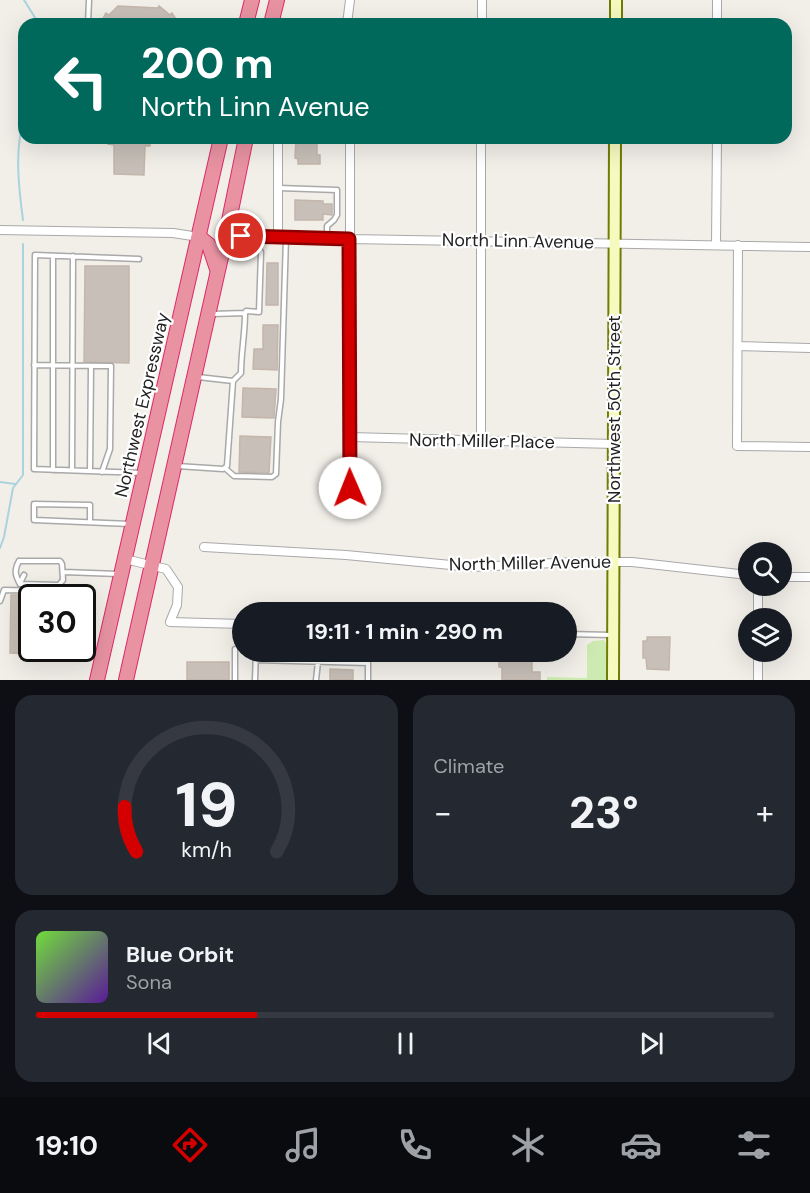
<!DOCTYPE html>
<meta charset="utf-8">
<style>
:root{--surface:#171b24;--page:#242831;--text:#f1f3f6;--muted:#9ea1a6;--line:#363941;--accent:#d40000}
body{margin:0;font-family:"DM Sans",sans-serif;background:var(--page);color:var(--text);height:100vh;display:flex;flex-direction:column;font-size:22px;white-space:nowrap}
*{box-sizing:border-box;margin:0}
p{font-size:20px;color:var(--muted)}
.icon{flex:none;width:33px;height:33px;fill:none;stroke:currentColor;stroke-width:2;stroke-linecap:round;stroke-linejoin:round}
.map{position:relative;height:680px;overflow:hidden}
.sheet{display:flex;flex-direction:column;gap:15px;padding:15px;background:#0d0f14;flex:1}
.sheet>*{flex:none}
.hud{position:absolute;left:18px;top:18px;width:774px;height:126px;border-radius:18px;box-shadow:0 6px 24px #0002;background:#00695c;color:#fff;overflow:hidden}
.controls{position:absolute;left:738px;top:542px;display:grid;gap:12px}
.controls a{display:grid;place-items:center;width:54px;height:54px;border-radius:50%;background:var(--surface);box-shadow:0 6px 24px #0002;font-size:30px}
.speed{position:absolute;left:18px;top:584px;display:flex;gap:12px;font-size:30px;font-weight:700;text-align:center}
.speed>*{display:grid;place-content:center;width:78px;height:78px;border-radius:50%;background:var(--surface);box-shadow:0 6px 24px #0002;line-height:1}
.speed .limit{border:3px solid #111;border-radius:9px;background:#fff;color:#111}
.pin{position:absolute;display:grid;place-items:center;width:51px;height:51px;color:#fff;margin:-26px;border:3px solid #fff;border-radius:50%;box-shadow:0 2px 6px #0007}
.me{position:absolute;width:66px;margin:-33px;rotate:359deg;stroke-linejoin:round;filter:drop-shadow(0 0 4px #0008)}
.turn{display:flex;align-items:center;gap:21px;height:126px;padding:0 24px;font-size:27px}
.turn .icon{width:78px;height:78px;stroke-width:2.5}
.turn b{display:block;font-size:42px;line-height:51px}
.big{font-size:45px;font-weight:700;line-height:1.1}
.sheet .tile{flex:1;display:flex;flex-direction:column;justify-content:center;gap:9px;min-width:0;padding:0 21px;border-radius:18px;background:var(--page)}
.sheet .dial{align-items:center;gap:0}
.dial svg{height:156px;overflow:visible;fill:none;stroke:var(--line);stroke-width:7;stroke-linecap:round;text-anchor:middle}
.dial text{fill:var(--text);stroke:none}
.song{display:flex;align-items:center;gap:18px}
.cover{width:72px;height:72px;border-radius:9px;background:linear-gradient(135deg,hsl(100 70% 55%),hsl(270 70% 35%))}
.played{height:6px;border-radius:3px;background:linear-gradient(90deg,var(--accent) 30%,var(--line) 30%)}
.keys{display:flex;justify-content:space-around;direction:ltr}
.heat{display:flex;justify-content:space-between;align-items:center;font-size:33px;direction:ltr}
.sheet .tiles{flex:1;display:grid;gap:15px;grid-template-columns:1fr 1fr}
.tile:last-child{grid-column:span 2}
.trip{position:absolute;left:232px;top:602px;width:345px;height:60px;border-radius:30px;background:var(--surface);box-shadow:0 6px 24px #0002;font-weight:700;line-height:60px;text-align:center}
.menu{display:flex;height:96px;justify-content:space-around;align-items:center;background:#090b0e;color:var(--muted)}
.menu .icon{width:42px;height:42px}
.menu .active{color:var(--accent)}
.menu b{font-size:27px;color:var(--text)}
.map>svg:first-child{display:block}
.grass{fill:#cdebb0}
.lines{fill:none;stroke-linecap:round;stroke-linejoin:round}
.stream{stroke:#aad3df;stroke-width:2}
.building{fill:#c7bfb8;stroke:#c4b6ab;stroke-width:1.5}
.lane-casing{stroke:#a9a9a9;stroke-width:7}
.street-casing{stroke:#a9a9a9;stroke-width:10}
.secondary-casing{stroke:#707d05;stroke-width:14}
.highway-casing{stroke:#dc2a67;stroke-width:16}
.lane{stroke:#fff;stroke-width:4}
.street{stroke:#fff;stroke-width:8}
.secondary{stroke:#f7fabf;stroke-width:10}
.highway{stroke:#e892a2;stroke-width:14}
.route-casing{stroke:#8a0000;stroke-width:15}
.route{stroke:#d40000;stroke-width:10}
.labels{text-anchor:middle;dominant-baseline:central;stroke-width:4.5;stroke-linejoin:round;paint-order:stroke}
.street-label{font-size:18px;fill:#222;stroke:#fff}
</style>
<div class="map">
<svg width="810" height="680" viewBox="0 0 810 680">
<rect width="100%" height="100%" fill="#f2efe9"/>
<!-- grass -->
<path class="grass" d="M604,640L607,645V680H547V677L587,678V645L593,641Z"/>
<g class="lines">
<!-- stream -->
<path class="stream" d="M24,0L39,24
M23,220C19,190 14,149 24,120
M0,482L15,484
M0,548L4,537L13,488L23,475V244"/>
</g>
<!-- building -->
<path class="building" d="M118,6L158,8L159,6L170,15L172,13L179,24H100L106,13L109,15Z
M108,138L150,139V146H145L144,175L114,174V145L108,144Z
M296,138H317V155H320V164H298V159L295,158Z
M295,200L323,201V204H332V215L323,214V220H295Z
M267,263H278V305H266Z
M85,266H129V363L84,362Z
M263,325H278L277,370L253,369L254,349H263Z
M243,388L276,389L274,418L242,417Z
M240,436L271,437L269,473L239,472Z
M11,595H32V654L10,653Z
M647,637H670L669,670L647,669L646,658H643V641H647Z
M499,651H532V672H540V680H502V667H499Z
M187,662H229V680H187Z
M330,669L353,670V680H330Z"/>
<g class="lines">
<defs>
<path id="lane" d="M88,24L89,0
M279,188L337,190V215L334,220L327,226V238
M139,259L35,255L34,469L142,473
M212,314L245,313
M34,365L111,366L110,449L102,472
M198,377L233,381
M177,466L223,469L227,466L233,381L241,373C241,353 245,334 245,313L246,311L259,312L261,252L256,246L255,237
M225,468L234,476L272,477L276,474L278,422L281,399L286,238
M53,470V256
M72,470L73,256
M90,471L91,366
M90,521V505L34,504V520L130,524
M19,561H60L62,564L63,580L59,585L20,584
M19,561C14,570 15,575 20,584
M64,572L118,574
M20,583L24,575
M0,601L4,590L51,591L62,596
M567,634L611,635
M256,660L368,663V680
M235,680V649
M255,680L256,651
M316,680L318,662"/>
<path id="street" d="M347,24L350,0
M482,24V0
M717,24V0
M278,138V237
M350,138V488
M0,230L173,233L199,237
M226,235L349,239L810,247
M716,244L717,138
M738,245L737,446L810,447
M738,346L810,348
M350,437L614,444
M481,441V138
M204,547L346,555L472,567L575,562H632L748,575
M125,559L166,569L178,587L177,605L170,622L243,624
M782,577H810
M758,618V585
M758,680V651"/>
<path id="secondary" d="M616,24V0
M613,680L615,138"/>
<path id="highway" d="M246,24L252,0
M271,24L277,0
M199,237L209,245L217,269
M97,680L221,138
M126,680L226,235L246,138"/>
</defs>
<!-- lane casing -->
<use href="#lane" class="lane-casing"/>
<!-- street casing -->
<use href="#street" class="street-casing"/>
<!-- secondary casing -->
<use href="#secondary" class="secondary-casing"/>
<!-- highway casing -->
<use href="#highway" class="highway-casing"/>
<!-- lane -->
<use href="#lane" class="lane"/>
<!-- street -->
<use href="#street" class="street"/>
<!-- secondary -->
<use href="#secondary" class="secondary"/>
<!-- highway -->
<use href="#highway" class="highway"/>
</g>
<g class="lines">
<defs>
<path id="route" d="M241,236L349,239L350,488"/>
</defs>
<!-- route casing -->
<use href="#route" class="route-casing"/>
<!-- route -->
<use href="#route" class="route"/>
</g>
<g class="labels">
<!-- street labels -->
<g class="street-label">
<text transform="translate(518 241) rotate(1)">North Linn Avenue</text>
<text transform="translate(142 405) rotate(-77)">Northwest Expressway</text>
<text transform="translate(614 409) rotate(-90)">Northwest 50th Street</text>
<text transform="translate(482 441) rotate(1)">North Miller Place</text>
<text transform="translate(530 563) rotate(-1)">North Miller Avenue</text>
</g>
</g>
</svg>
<div class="controls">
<a><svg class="icon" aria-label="search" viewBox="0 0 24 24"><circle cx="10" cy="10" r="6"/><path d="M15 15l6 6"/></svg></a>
<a><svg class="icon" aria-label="layers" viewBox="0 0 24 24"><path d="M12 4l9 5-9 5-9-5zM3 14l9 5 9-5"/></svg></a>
</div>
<div class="speed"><div class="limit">30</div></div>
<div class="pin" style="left:241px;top:236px;background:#d93025"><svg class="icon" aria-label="arrive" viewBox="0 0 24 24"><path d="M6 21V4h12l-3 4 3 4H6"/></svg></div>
<svg class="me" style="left:350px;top:488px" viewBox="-20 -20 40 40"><circle r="19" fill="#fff"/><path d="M0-13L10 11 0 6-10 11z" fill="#d40000"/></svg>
<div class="trip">19:11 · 1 min · 290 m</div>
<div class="hud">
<div class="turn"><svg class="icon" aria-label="left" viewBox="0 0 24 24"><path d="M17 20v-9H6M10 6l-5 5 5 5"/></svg><div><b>200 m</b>North Linn Avenue</div></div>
</div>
</div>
<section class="sheet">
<div class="tiles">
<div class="tile dial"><svg viewBox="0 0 100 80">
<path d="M14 69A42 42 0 1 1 86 69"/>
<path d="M14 69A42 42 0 0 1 8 46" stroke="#d40000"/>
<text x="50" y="56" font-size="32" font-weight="700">19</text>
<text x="50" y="72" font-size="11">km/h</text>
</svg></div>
<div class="tile"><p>Climate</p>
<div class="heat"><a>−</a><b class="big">23°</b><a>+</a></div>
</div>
<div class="tile">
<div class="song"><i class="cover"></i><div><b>Blue Orbit</b><p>Sona</p></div></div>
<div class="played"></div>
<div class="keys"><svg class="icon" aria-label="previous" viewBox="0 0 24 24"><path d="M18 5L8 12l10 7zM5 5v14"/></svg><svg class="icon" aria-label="pause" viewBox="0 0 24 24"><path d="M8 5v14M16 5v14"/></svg><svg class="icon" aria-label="next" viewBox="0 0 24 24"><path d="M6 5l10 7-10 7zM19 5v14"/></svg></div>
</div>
</div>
</section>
<nav class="menu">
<b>19:10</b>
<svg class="icon active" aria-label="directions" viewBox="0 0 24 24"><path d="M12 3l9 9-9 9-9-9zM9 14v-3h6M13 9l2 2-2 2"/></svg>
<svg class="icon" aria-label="music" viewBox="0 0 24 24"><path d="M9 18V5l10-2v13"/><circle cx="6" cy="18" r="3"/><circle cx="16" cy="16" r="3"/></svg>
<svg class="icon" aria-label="phone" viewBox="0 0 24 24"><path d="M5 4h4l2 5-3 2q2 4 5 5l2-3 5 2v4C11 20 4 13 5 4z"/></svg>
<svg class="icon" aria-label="climate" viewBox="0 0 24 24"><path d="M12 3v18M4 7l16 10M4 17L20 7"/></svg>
<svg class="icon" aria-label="car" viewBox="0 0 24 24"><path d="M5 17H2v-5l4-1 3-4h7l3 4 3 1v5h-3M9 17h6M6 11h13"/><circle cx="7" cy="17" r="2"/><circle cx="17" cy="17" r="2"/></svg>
<svg class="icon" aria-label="filters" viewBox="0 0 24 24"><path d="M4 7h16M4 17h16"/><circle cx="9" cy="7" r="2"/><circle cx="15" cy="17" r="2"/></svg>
</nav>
